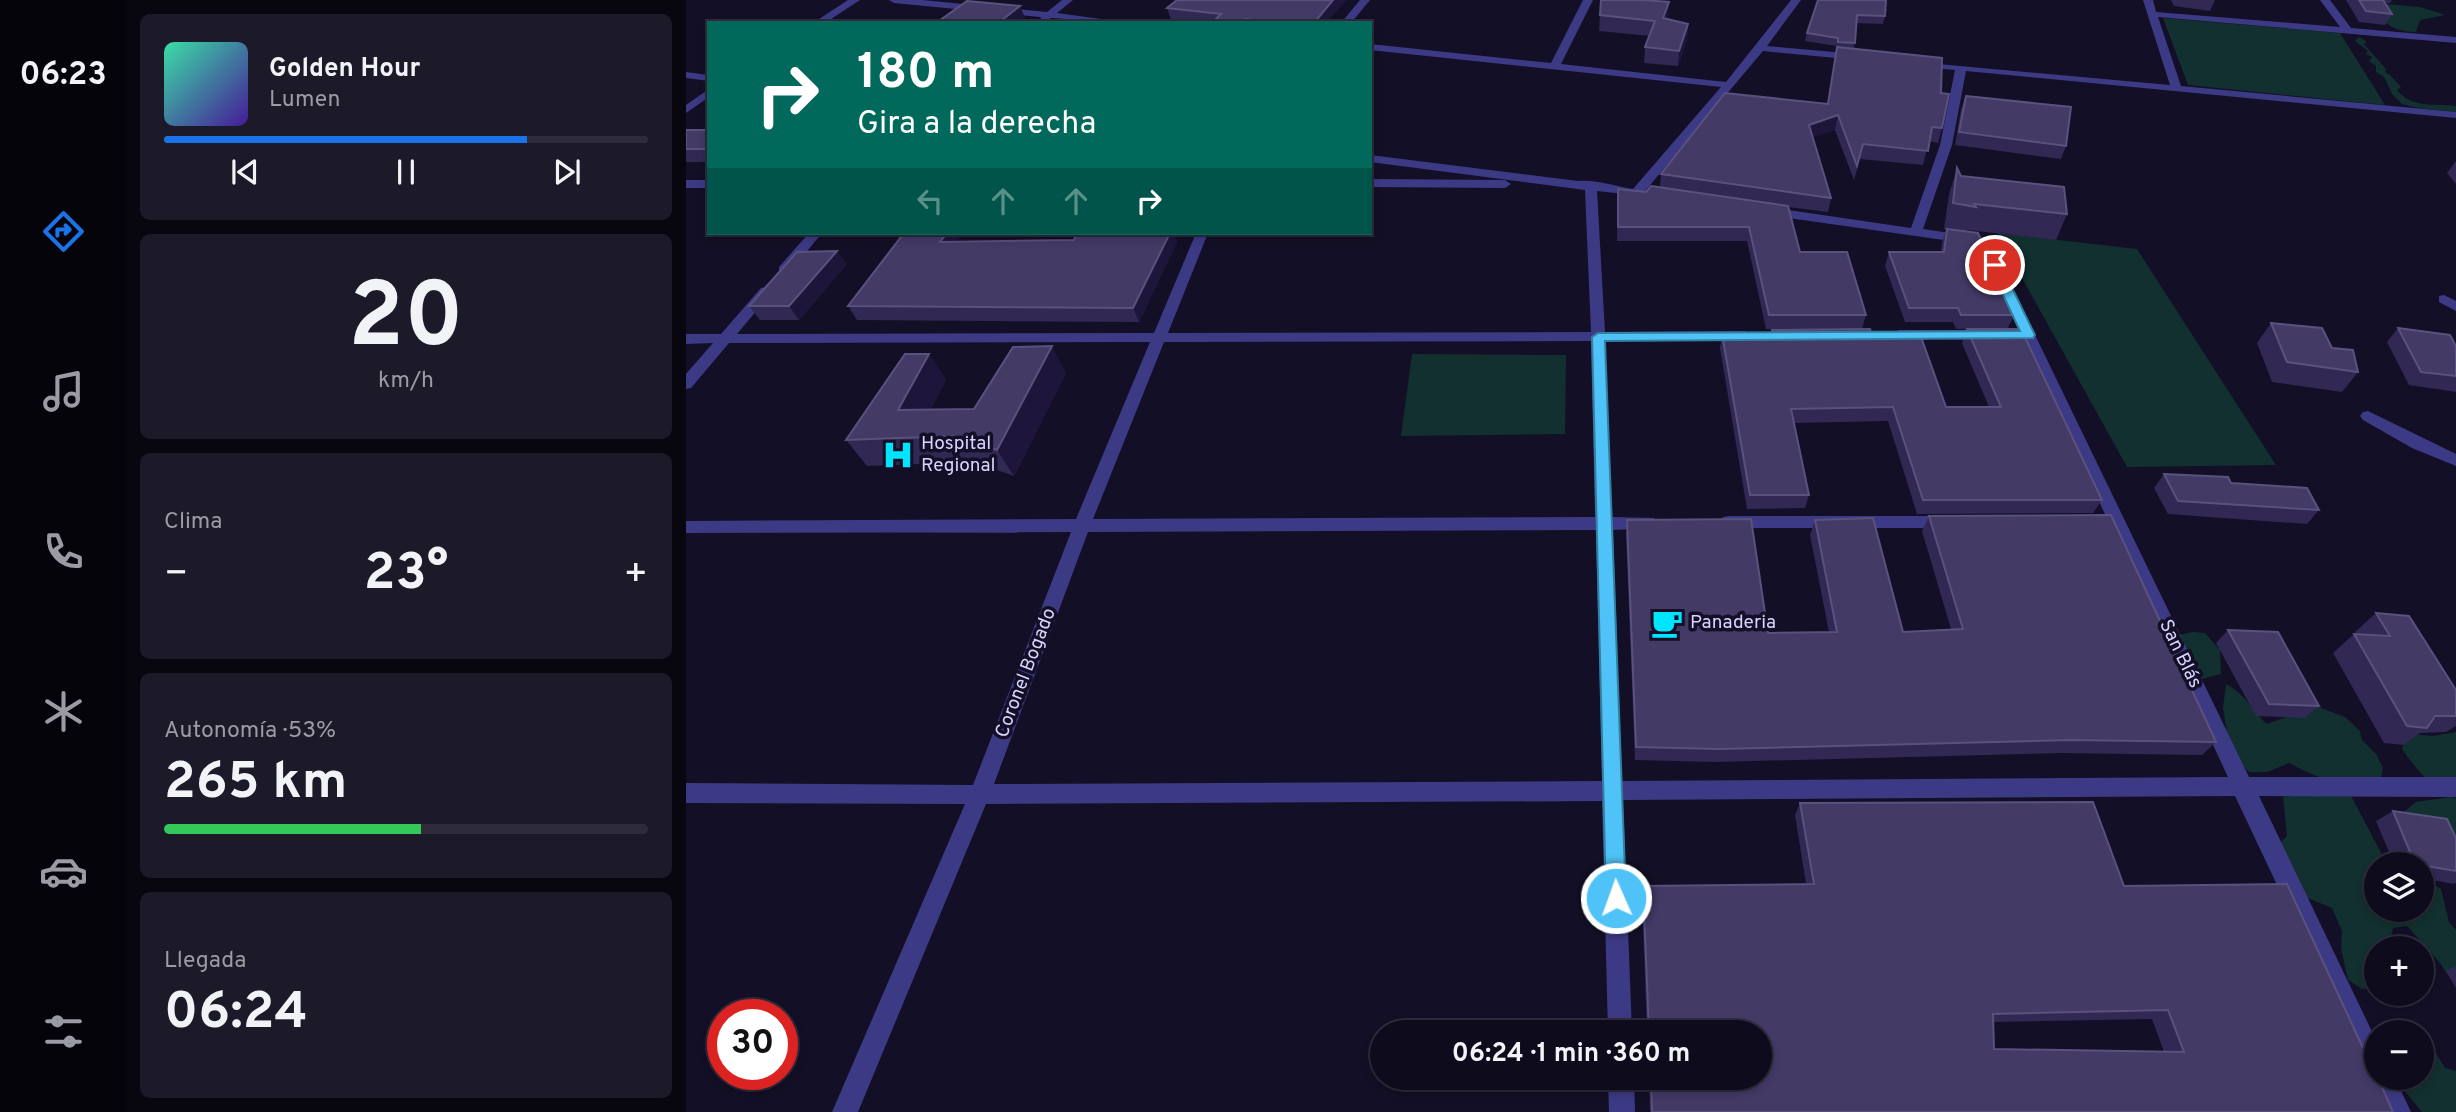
<!DOCTYPE html>
<html lang="es">
<meta charset="utf-8">
<style>
:root{--surface:#0e0b1c;--page:#1c1929;--text:#f1f3f6;--muted:#9b9ba3;--line:#2e2b3b;--accent:#1a73e8}
body{margin:0;font-family:Overpass,sans-serif;background:var(--page);color:var(--text);height:100vh;display:flex;flex-direction:column;font-size:26px;white-space:nowrap}
*{box-sizing:border-box;margin:0}
p{font-size:23px;color:var(--muted)}
.icon{flex:none;width:38px;height:38px;fill:none;stroke:currentColor;stroke-width:2;stroke-linecap:round;stroke-linejoin:round}
.map{position:relative;flex:1;overflow:hidden}
.panel{display:flex;flex-direction:column;gap:14px;padding:14px;background:#08060f;width:560px}
.panel>*{flex:none}
.guide{position:absolute;left:21px;top:21px;width:665px;height:214px;border-radius:0px;box-shadow:0 4px 10px #0003,0 0 0 2px var(--line);background:#00695c;color:#fff;overflow:hidden}
.tools{position:absolute;left:1678px;top:852px;display:grid;gap:14px}
.tools a{display:grid;place-items:center;width:70px;height:70px;border-radius:50%;background:var(--surface);box-shadow:0 4px 10px #0003,0 0 0 2px var(--line);font-size:35px}
.speed{position:absolute;left:21px;top:999px;display:flex;gap:14px;font-size:35px;font-weight:700;text-align:center}
.speed>*{display:grid;place-content:center;width:91px;height:91px;border-radius:50%;background:var(--surface);box-shadow:0 4px 10px #0003,0 0 0 2px var(--line);line-height:1}
.speed .limit{border:10px solid #d22;background:#fff;color:#111}
.pin{position:absolute;display:grid;place-items:center;width:60px;height:60px;color:#fff;margin:-30px;border:4px solid #fff;border-radius:50%;box-shadow:0 2px 7px #0007}
.me{position:absolute;width:77px;margin:-38px;rotate:358deg;stroke-linejoin:round;filter:drop-shadow(0 0 5px #0008)}
.turn{display:flex;align-items:center;gap:24px;height:147px;padding:0 35px;font-size:32px}
.turn .icon{width:91px;height:91px;stroke-width:2.5}
.turn b{display:block;font-size:49px;line-height:60px}
.lanes{display:flex;align-items:center;height:66px;padding:0 35px;background:#0003;justify-content:center;gap:35px;direction:ltr}
.lanes .off{opacity:.35}
.big{font-size:52px;font-weight:700;line-height:1.1}
.panel .card{flex:1;display:flex;flex-direction:column;justify-content:center;gap:10px;min-width:0;padding:0 24px;border-radius:10px;background:var(--page)}
.panel .dial{align-items:center;gap:0}
.dial b{font-size:91px;line-height:1}
.song{display:flex;align-items:center;gap:21px}
.cover{width:84px;height:84px;border-radius:10px;background:linear-gradient(135deg,hsl(160 70% 55%),hsl(260 70% 35%))}
.played{height:7px;border-radius:4px;background:linear-gradient(90deg,var(--accent) 75%,var(--line) 75%)}
.keys{display:flex;justify-content:space-around;direction:ltr}
.heat{display:flex;justify-content:space-between;align-items:center;font-size:38px;direction:ltr}
.charge{height:10px;border-radius:5px;background:linear-gradient(90deg,#34c759 53%,var(--line) 0)}
.trip{position:absolute;left:684px;top:1020px;width:402px;height:70px;border-radius:35px;background:var(--surface);box-shadow:0 4px 10px #0003,0 0 0 2px var(--line);font-weight:700;line-height:70px;text-align:center}
main{display:flex;flex:1;min-height:0}
.menu{display:flex;flex-direction:column;width:126px;justify-content:space-around;align-items:center;background:#06040b;color:var(--muted)}
.menu .icon{width:49px;height:49px}
.menu .selected{color:var(--accent)}
.menu b{font-size:32px;color:var(--text)}
.map>svg:first-child{display:block}
.green{fill:#12302f}
.lines{fill:none;stroke-linecap:round;stroke-linejoin:round}
.street{fill:#3d3a85;fill-rule:evenodd}
.wall{fill:#312854;fill-rule:evenodd}
.shaded-wall{fill:#1d163a}
.building{fill:#433a66;stroke:#5a527e;stroke-width:2;fill-rule:evenodd}
.route{fill:#4fc3f7;stroke:#337fa1;stroke-width:2}
.labels{text-anchor:middle;dominant-baseline:central;stroke-width:7;stroke-linejoin:round;paint-order:stroke}
.poi-label{font-size:19px;fill:#d9d4ff;stroke:#130f26;text-anchor:start}
.street-label{font-size:19px;fill:#d9d4ff;stroke:#130f26}
</style>
<main>
<nav class="menu">
<b>06:23</b>
<svg class="icon selected" aria-label="directions" viewBox="0 0 24 24"><path d="M12 3l9 9-9 9-9-9zM9 14v-3h6M13 9l2 2-2 2"/></svg>
<svg class="icon" aria-label="music" viewBox="0 0 24 24"><path d="M9 18V5l10-2v13"/><circle cx="6" cy="18" r="3"/><circle cx="16" cy="16" r="3"/></svg>
<svg class="icon" aria-label="phone" viewBox="0 0 24 24"><path d="M5 4h4l2 5-3 2q2 4 5 5l2-3 5 2v4C11 20 4 13 5 4z"/></svg>
<svg class="icon" aria-label="climate" viewBox="0 0 24 24"><path d="M12 3v18M4 7l16 10M4 17L20 7"/></svg>
<svg class="icon" aria-label="car" viewBox="0 0 24 24"><path d="M5 17H2v-5l4-1 3-4h7l3 4 3 1v5h-3M9 17h6M6 11h13"/><circle cx="7" cy="17" r="2"/><circle cx="17" cy="17" r="2"/></svg>
<svg class="icon" aria-label="filters" viewBox="0 0 24 24"><path d="M4 7h16M4 17h16"/><circle cx="9" cy="7" r="2"/><circle cx="15" cy="17" r="2"/></svg>
</nav>
<section class="panel">
<div class="card">
<div class="song"><i class="cover"></i><div><b>Golden Hour</b><p>Lumen</p></div></div>
<div class="played"></div>
<div class="keys"><svg class="icon" aria-label="previous" viewBox="0 0 24 24"><path d="M18 5L8 12l10 7zM5 5v14"/></svg><svg class="icon" aria-label="pause" viewBox="0 0 24 24"><path d="M8 5v14M16 5v14"/></svg><svg class="icon" aria-label="next" viewBox="0 0 24 24"><path d="M6 5l10 7-10 7zM19 5v14"/></svg></div>
</div>
<div class="card dial"><b>20</b><p>km/h</p></div>
<div class="card"><p>Clima</p>
<div class="heat"><a>−</a><b class="big">23°</b><a>+</a></div>
</div>
<div class="card"><p>Autonomía · 53%</p><b class="big">265 km</b><div class="charge"></div></div>
<div class="card"><p>Llegada</p><b class="big">06:24</b></div>
</section>
<div class="map">
<svg width="1770" height="1112" viewBox="0 0 1770 1112">
<rect width="100%" height="100%" fill="#130f26"/>
<!-- green -->
<path class="green" d="M1679,2L1734,7L1759,15L1734,20L1730,32C1705,32 1694,20 1679,2Z
M1477,18L1654,33L1699,105L1502,85Z
M1673,37L1681,42L1678,44L1700,69L1699,72L1704,75L1715,87L1711,90C1726,109 1748,103 1770,106V112L1732,108L1716,104L1706,94L1698,77L1690,72V66L1683,61L1686,57L1680,54L1682,51L1669,41Z
M1311,233L1451,249L1590,465L1441,467Z
M726,354L880,355L879,434L715,436Z
M1506,632L1519,633L1534,650L1535,674L1516,679L1493,660L1492,635Z
M1540,684C1559,693 1566,711 1581,724L1630,706L1659,717L1674,731L1676,740L1690,754L1697,768L1694,782C1665,792 1629,777 1603,763L1581,772H1563L1544,752L1537,708Z
M1770,732V796C1746,789 1730,769 1716,749L1719,739L1725,734L1747,736Z
M1642,792H1663L1701,864H1690V910H1736V877L1755,889L1763,922L1770,930V979L1766,981L1754,963L1721,926L1707,928L1702,948H1690V989H1676L1662,980L1655,948L1656,931L1646,908L1607,892L1593,844L1601,836L1597,797Z
M1765,797L1770,798V879L1716,813L1730,802Z
M1724,1021L1739,1035L1759,1068L1770,1071V1112H1736L1708,1078H1736V1032H1694L1700,1026Z"/>
<g class="lines">
<!-- street -->
<path class="street" d="M162,0H174L139,23H127Z
M203,0H236L361,12L376,0H387L371,13L445,23L365,18L358,22L354,17L208,3Z
M674,0H684L665,23H655Z
M897,0H907L875,64L1040,82L1105,0H1115L1081,46L1171,54L1176,57L1171,60L1077,51L959,191L958,196L911,191L919,332L1059,331L1066,336L1059,341H919L926,517L968,518L971,523L968,528L927,530L936,781L1542,777L1293,245L1082,215L1076,211L1082,207L1225,228L1254,145L1269,70L1234,67L1229,64L1230,62L1484,85L1457,0H1467L1470,12L1654,27L1634,0H1644L1665,28L1770,37V43L1472,17L1495,86L1770,112V118L1280,71L1266,145L1237,229L1298,238L1304,242L1563,777H1770V797L1573,796L1690,1040V1078H1709L1725,1112H1699L1684,1076L1681,1075L1549,796L937,800L946,1032H922L916,801L300,804L172,1112H146L279,804L0,803V783L287,785L385,532L0,533V521L390,519L464,342L43,343L5,388L0,389V374L27,343L0,344V334H35L75,288L80,287L87,291L51,334L468,333L510,233H522L482,333L905,332L899,190L684,162V155L892,181C909,179 929,186 947,189L1035,87L684,50V44L865,63ZM905,341L909,517L407,519L478,342ZM910,530L916,781L308,784L402,532Z
M0,72L23,75V81L0,78Z
M23,89V97L0,113V105Z
M684,179L819,180L825,184L819,188L684,187Z
M0,180H23V188H0Z
M123,233H136L103,273H93V267Z
M1758,295L1770,301V311L1753,302V296Z
M1213,330H1300L1307,335L1300,340L1208,338L1206,335Z
M1682,411L1770,454V466L1726,448L1677,420L1674,416L1677,412Z
M1043,516H1263L1269,517L1272,522L1269,527L1263,528H1043L1037,527L1034,522L1037,517Z
M922,1078H948L949,1112H923Z"/>
</g>
<!-- wall -->
<path class="wall" d="M491,0H660L640,23H508L485,20L481,8Z
M1132,0L1199,16L1197,24L1170,23L1168,49L1255,93L1256,128L1252,143L1243,141L1237,165L1174,159L1168,180L1149,130L1126,137L1145,198L1142,212L1102,207L1114,252L1180,315L1176,329H1080L1061,241H931L932,189L960,192L974,187L975,174L1141,104L1151,46L1119,41L1121,33Z
M1485,0H1529L1524,11L1488,6Z
M1660,0H1706L1704,3H1699L1706,14L1699,25L1673,22Z
M914,15L982,18L981,19L1002,24L1001,39L992,66L958,63L959,47L964,36L913,31Z
M1280,96L1380,146L1375,159L1269,145L1275,109Z
M0,130H23V162H0Z
M1770,161V184L1761,173Z
M1271,168L1275,176L1381,214L1370,240L1281,230V232L1327,308L1326,311L1328,315L1322,328L1270,329L1267,322H1219L1199,266L1203,252H1255L1256,242L1260,230L1258,229L1263,194Z
M391,233H487L491,242L453,322L171,320L162,306L271,242L388,240Z
M161,264L113,320H74L63,306Z
M1585,323L1646,348L1672,372L1656,392L1586,382L1571,343Z
M1712,328L1770,376V392L1723,385L1701,342Z
M1281,329L1416,500L1407,513L1231,514L1202,421L1108,423L1123,495L1119,508L1061,509L1034,348L1036,334H1085L1086,330L1186,334L1260,407H1303L1276,343Z
M243,354L260,380L245,409H288L380,373L328,476L288,462L181,466L160,440Z
M1478,474L1545,483L1633,510L1621,524L1482,514L1468,488Z
M1243,516L1530,742L1516,755L1374,753L1030,762L949,760L940,535L941,520L1082,633L1143,632L1124,535L1129,520L1217,632L1265,629L1236,531Z
M1690,613L1770,690V726L1760,732L1734,733L1717,745L1698,743L1647,653L1668,634H1671L1669,632Z
M1542,630L1633,706L1619,718L1570,716L1530,643Z
M1114,803L1438,886L1707,1112H964L963,1078H1074V1032H961L956,897L957,886L1120,884L1109,815ZM1466,1019L1478,1052L1308,1049L1307,1022Z
M1707,811L1770,838V883L1768,884L1736,878V864H1708L1690,821Z
M1770,966V988L1760,971Z"/>
<!-- shaded-wall -->
<path class="shaded-wall" d="M647,0H660L640,23H628Z
M983,2L982,18L976,34L977,18Z
M334,6L339,18L333,23L316,20Z
M1002,24L1001,39L992,66L993,51Z
M1152,115L1149,130L1120,139L1123,125Z
M261,233H277L262,255L254,242Z
M484,233H487L491,242L453,322L447,308Z
M151,251L161,264L113,320L103,306Z
M366,346L380,373L328,476L311,450Z
M243,354L260,380L231,436L212,410Z"/>
<!-- building -->
<path class="building" d="M491,0H647L628,23H596L559,19L555,23H526L535,14L481,8Z
M915,0H957L983,2L977,18L1002,24L993,51L959,47L969,21L914,15Z
M1132,0H1200L1199,16L1171,15L1169,43L1152,42V38L1121,33Z
M1673,0H1697L1706,14L1680,11Z
M281,1L334,6L316,20L346,23H250Z
M1151,47L1256,58L1255,93L1263,94L1256,128L1246,127L1242,151L1177,144L1171,166L1152,115L1123,125L1145,198L975,174L1039,93L1142,104Z
M1280,96L1385,107L1380,146L1273,132Z
M0,130H23V149H0Z
M1271,168L1275,176L1378,187L1381,214L1288,204L1290,207L1267,203Z
M965,186L1102,206L1114,252H1161L1180,315H1083L1063,227H932V189L960,192Z
M1261,229L1292,233L1327,308H1325L1328,315H1275L1272,308H1223L1203,252H1258Z
M218,233H261L254,242L388,240L391,233H484L447,308L162,306Z
M151,251L103,306H63L111,252Z
M1585,323L1636,328L1646,348L1667,350L1672,372L1601,362Z
M1712,328L1764,335L1770,346V376L1735,372Z
M1184,329L1186,334H1234L1260,407H1315L1281,329H1335L1416,500H1237L1207,407L1105,409L1123,495H1064L1036,334H1087L1086,330Z
M366,346L311,450L270,436L160,440L219,354H243L212,410L288,409L327,347Z
M1478,474L1542,477L1545,483L1621,488L1633,510L1492,501Z
M1425,515L1530,742L1385,740L1033,749L950,747L941,520L1065,519L1082,633L1151,632L1129,520L1187,518L1217,632L1277,629L1243,516Z
M1690,613L1723,616L1770,690V716H1749L1741,728L1721,726L1668,634L1704,636Z
M1542,630L1592,632L1633,706L1583,704Z
M1407,802L1438,886L1601,884L1690,1076V1078H1692L1707,1112H966L965,1078H1074V1032H963L957,886L1128,884L1114,803ZM1482,1010L1498,1052L1308,1049L1307,1014Z
M1707,811L1761,819L1770,838V871L1729,864Z"/>
<!-- route -->
<path class="route" d="M1309,262L1315,265L1349,335L1347,338L919,341L940,898L937,905L930,908L923,905L920,898L906,337L912,333L1334,331L1303,265Z"/>
<!-- icons -->
<defs>
<symbol id="hospital-bare" viewBox="-9 -9 18 18"><path d="M-5-5h3v3.5h4V-5h3V5h-3V1.5h-4V5h-3Z" fill="#00e5ff" stroke="#130f26" stroke-width="2.5" paint-order="stroke"/></symbol>
<symbol id="cafe-bare" viewBox="-9 -9 18 18"><path d="M-5.5-4.5H6V0H3Q3 3.5 0 3.5H-2.5Q-5.5 3.5-5.5 0ZM3-3.2v2h1.7v-2ZM-6 4.5H4V6H-6Z" fill="#00e5ff" stroke="#130f26" stroke-width="2.5" paint-order="stroke"/></symbol>
</defs>
<g fill-rule="evenodd">
<use href="#hospital-bare" x="190" y="433" width="44" height="44"/>
<use href="#cafe-bare" x="959" y="601" width="44" height="44"/>
</g>
<g class="labels">
<!-- poi labels -->
<g class="poi-label">
<text x="235" y="444">Hospital<tspan x="235" dy="22">Regional</tspan></text>
<text x="1004" y="623">Panaderia</text>
</g>
<!-- street labels -->
<g class="street-label">
<text transform="translate(1494 654) rotate(64)">San Blás</text>
<text transform="translate(340 673) rotate(-69)">Coronel Bogado</text>
</g>
</g>
</svg>
<div class="tools">
<a><svg class="icon" aria-label="layers" viewBox="0 0 24 24"><path d="M12 4l9 5-9 5-9-5zM3 14l9 5 9-5"/></svg></a>
<a>+</a>
<a>−</a>
</div>
<div class="speed"><div class="limit">30</div></div>
<div class="pin" style="left:1309px;top:265px;background:#d93025"><svg class="icon" aria-label="arrive" viewBox="0 0 24 24"><path d="M6 21V4h12l-3 4 3 4H6"/></svg></div>
<svg class="me" style="left:930px;top:898px" viewBox="-20 -20 40 40"><circle r="17" fill="#4fc3f7" stroke="#fff" stroke-width="3"/><path d="M0-11L8 9 0 5-8 9z" fill="#fff"/></svg>
<div class="trip">06:24 · 1 min · 360 m</div>
<div class="guide">
<div class="turn"><svg class="icon" aria-label="right" viewBox="0 0 24 24"><path d="M7 20v-9h11M14 6l5 5-5 5"/></svg><div><b>180 m</b>Gira a la derecha</div></div>
<div class="lanes"><svg class="icon off" aria-label="left" viewBox="0 0 24 24"><path d="M17 20v-9H6M10 6l-5 5 5 5"/></svg><svg class="icon off" aria-label="ahead" viewBox="0 0 24 24"><path d="M12 20V5M6 11l6-6 6 6"/></svg><svg class="icon off" aria-label="ahead" viewBox="0 0 24 24"><path d="M12 20V5M6 11l6-6 6 6"/></svg><svg class="icon" aria-label="right" viewBox="0 0 24 24"><path d="M7 20v-9h11M14 6l5 5-5 5"/></svg></div>
</div>
</div>
</main>
